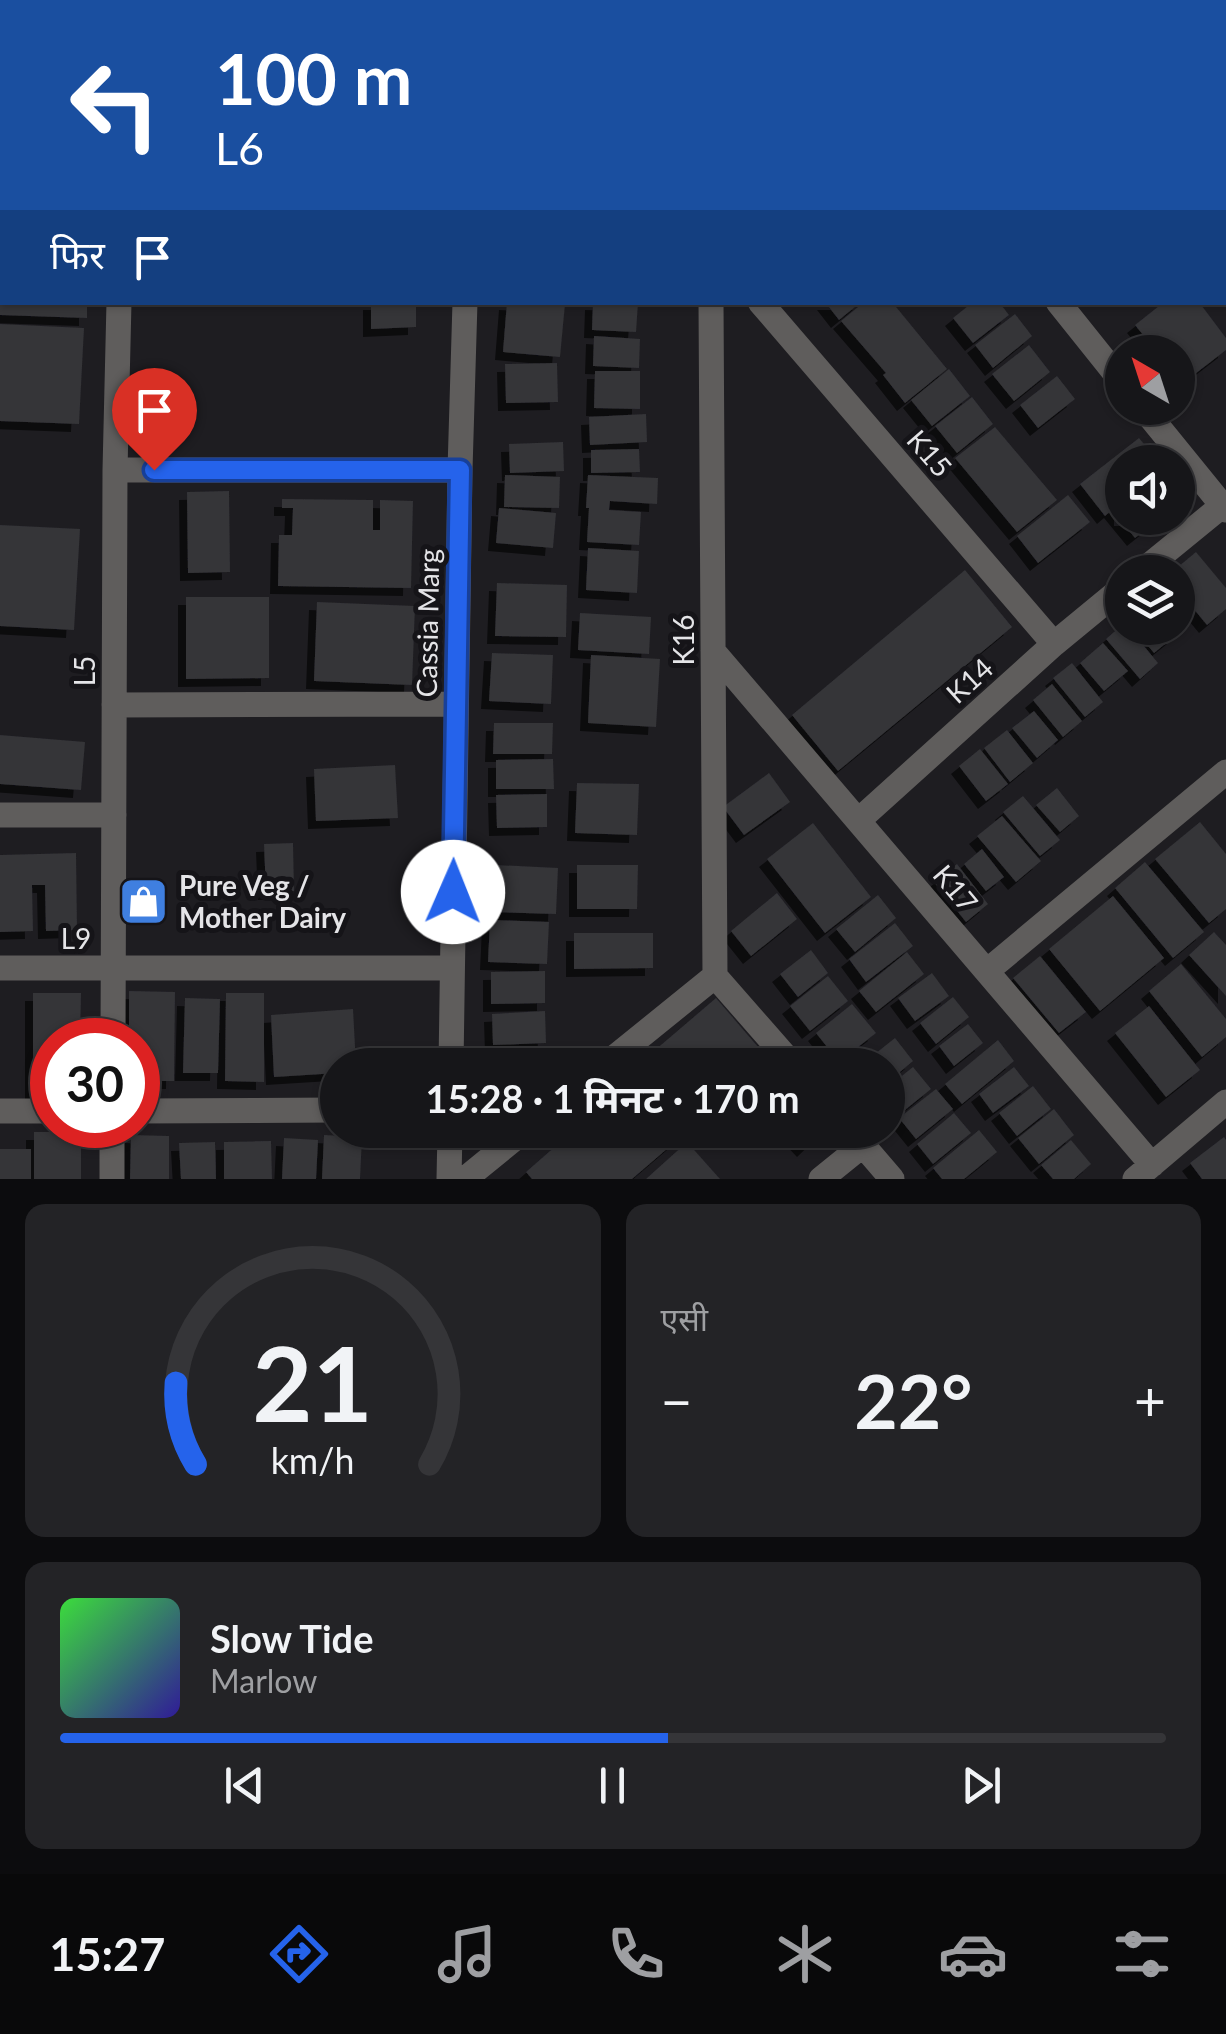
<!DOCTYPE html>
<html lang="hi">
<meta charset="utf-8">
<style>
:root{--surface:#161619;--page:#232326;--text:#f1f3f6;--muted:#9e9fa2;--line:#353538;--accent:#2563eb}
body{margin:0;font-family:Lato,"Noto Sans Devanagari",sans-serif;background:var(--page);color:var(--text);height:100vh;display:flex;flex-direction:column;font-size:38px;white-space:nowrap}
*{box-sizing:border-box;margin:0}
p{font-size:32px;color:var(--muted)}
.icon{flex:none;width:55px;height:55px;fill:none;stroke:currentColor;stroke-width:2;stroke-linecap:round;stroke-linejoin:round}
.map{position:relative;height:1179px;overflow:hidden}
.details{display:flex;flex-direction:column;gap:25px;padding:25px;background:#0c0c0e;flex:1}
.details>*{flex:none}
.hud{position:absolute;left:0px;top:0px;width:1228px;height:305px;box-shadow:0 2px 8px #0004,0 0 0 2px var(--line);background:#1a4fa0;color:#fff;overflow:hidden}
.needle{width:65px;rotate:321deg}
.tools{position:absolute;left:1105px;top:335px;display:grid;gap:20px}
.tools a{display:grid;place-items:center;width:90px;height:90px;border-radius:50%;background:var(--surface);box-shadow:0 2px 8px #0004,0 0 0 2px var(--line);font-size:50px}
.speed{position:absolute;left:30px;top:1018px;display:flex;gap:20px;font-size:50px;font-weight:700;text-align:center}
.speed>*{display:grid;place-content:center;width:130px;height:130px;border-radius:50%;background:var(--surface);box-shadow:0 2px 8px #0004,0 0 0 2px var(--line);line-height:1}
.speed .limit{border:15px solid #d22;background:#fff;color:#111}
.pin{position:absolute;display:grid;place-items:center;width:85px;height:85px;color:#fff;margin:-102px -42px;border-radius:50% 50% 50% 0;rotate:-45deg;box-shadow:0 0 10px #0007}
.pin .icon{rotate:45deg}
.me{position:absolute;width:110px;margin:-55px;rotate:1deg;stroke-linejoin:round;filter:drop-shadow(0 0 8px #0008)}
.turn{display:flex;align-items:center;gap:35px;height:210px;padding:0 50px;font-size:45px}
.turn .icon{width:130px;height:130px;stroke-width:2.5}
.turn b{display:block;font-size:70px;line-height:85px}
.then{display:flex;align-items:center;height:95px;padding:0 50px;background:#0003;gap:20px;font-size:38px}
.big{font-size:75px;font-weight:700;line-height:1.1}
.details .card{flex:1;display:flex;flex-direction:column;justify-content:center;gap:15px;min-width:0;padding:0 35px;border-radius:20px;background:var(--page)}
.details .dial{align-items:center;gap:0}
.dial svg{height:260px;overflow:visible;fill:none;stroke:var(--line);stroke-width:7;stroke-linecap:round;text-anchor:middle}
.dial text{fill:var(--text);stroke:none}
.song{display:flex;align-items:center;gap:30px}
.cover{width:120px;height:120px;border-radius:15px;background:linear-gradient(135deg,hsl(120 70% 55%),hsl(250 70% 35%))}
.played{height:10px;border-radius:5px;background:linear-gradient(90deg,var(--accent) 55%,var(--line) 55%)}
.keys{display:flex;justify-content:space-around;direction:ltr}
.heat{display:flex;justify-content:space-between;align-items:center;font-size:55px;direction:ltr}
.details .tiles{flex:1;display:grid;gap:25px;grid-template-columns:1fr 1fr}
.card:last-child{grid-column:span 2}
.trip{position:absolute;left:320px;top:1048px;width:585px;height:100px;border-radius:50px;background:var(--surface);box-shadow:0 2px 8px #0004,0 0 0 2px var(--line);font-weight:700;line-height:100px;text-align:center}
.tabs{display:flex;height:160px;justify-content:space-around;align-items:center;background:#09090a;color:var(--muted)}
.tabs .icon{width:70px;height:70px}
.tabs .selected{color:var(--accent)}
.tabs b{font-size:45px;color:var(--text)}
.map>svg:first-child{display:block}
.building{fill:#343438;filter:url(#shadow)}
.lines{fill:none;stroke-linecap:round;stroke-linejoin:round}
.minor{stroke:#5f5d5c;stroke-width:25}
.route-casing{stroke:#184099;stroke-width:25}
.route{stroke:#2563eb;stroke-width:18}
.labels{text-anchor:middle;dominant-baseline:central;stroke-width:10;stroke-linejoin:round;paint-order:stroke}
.street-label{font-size:28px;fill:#e4e4e7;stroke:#151418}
.poi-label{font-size:28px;font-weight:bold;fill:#e4e4e7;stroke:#151418;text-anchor:start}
</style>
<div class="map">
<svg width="1226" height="1179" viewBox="0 0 1226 1179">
<defs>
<filter id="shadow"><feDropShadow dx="-8" dy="8" stdDeviation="0" flood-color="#0009"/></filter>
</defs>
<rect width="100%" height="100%" fill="#1e1d21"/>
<!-- building -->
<path class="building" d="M0,302H87V318L0,315Z
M371,302H416V327L371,329Z
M507,302L565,304L560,357L503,352Z
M593,302L638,303L636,332L592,330Z
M825,302H861L839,320Z
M864,302H892L947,369L905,403L883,375L886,373L841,321Z
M973,302H999L1009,315L973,343L953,318Z
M1164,302H1199L1226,338V350L1182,384L1178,379V352H1157L1135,325Z
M1015,314L1032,336L993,368L975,345Z
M0,324L84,328L79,424L0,421Z
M594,336L640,339L639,368L593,366Z
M1029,345L1050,372L1014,401L992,374Z
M557,363L558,402L506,403L505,364Z
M949,369L970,396L932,426L911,400Z
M595,371H640V409L594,408Z
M1057,376L1075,399L1038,428L1020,405Z
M972,397L993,424L957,453L935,426Z
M646,414L647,442L590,445L589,417Z
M995,427L1057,500L1017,532L955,458Z
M1139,438L1159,462H1122V518H1160L1135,538L1112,510L1105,516L1080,484Z
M563,442L564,471L510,473L509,444Z
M639,449L640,472L591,473V450Z
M505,475L560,477L559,508L504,507Z
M588,475L658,478L657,504L610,501L609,510L641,512L639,545L587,542L589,508H586Z
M229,491L230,572L188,573L187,492Z
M1068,495L1090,522L1038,563L1017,536Z
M282,499L373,500V530H380V500L413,501L411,588L278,586L279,535H292L293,508H282Z
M499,508L556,513L553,548L496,543Z
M0,525L80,529L74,630L0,626Z
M588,548L639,551L637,593L586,590Z
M1196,552L1226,588V609L1207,625L1178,590V572H1172Z
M965,570L1012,627L838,771L792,715Z
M497,583L567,585L566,637L495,636Z
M186,597H269V678L186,679Z
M317,602L415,606L412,685L314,681Z
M580,613L651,617L649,654L578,650Z
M1122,625V628H1129L1158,663L1140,679L1106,639Z
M1133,628H1168L1175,636L1154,653Z
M1103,643L1128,671L1104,691L1080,663Z
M492,653L553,655L551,704L489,701Z
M591,655L660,659L656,727L588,723Z
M1072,663L1103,702L1085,717L1053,678Z
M1052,684L1082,721L1063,737L1033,700Z
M1034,711L1058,740L1037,758L1012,728Z
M494,723H553L552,754H493Z
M1007,730L1033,763L1010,782L984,748Z
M0,735L85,742L81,790L0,784Z
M980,749L1008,784L986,801L959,766Z
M553,759L554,789H496V760Z
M395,765L398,818L316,821L314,769Z
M769,773L790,802L744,835L723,807Z
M577,783L639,784L637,835L575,833Z
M1057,788L1079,816L1060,832L1036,805Z
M547,794V827L497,828L496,795Z
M1023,796L1060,840L1040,856L1003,812Z
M1002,816L1041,861L1016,882L977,836Z
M1200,822L1226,854V909L1209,923L1155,859Z
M813,823L871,897L825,933L767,859Z
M293,843L294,891L266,892L264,844Z
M982,849L1004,877L986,891L964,864Z
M76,853L77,930L46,931L45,885H32L33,931L0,932V855Z
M1145,862L1204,932L1173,958L1115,888Z
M957,864L988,904L966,922L934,882Z
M495,865L558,868L556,914L493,912Z
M577,865H638L637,909H577Z
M777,893L797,919L751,956L731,931Z
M878,895L896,918L855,952L836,929Z
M1113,896L1164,958L1100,1011L1049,949Z
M490,920L549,922L547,964L488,962Z
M895,923L913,946L866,982L849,959Z
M1214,932L1226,945V996L1189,955Z
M574,933H653V968L574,969Z
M811,950L828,973L798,997L780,974Z
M907,952L924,974L876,1012L859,991Z
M1040,956L1086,1012L1059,1033L1013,978Z
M1181,964L1226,1019V1037L1202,1057L1149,991Z
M545,971V1003L491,1004V972Z
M932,973L949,996L915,1021L898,998Z
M828,976L848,1001L810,1031L790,1006Z
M129,991L175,992L174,1081H138V1040H129Z
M33,993H81L80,1040H52V1092H33Z
M226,993H264V1082L225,1081Z
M953,997L969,1017L936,1044L920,1023Z
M185,998L220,999L218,1073H183Z
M716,998L771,1062L767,1065H666L654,1051Z
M852,1004L876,1033L839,1062L816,1033Z
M1149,1006L1200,1070L1166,1097L1115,1033Z
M353,1009L356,1065H338V1073L274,1077L271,1015Z
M545,1011L546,1043L493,1045L492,1014Z
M968,1024L983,1043L954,1066L939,1046Z
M895,1038L913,1061L888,1082V1065H861Z
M998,1040L1014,1061L962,1104L945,1084Z
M480,1051L529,1054L528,1065H479Z
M913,1067L931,1089L900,1114L888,1098V1087Z
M1014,1067L1029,1086L993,1113L979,1094Z
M1033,1086L1051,1109L1017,1136L999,1113Z
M936,1089L953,1109L916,1139L899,1118Z
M1054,1109L1074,1135L1039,1164L1018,1138Z
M954,1113L971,1133L933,1164L917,1144Z
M574,1130H689L632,1179H532L526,1172Z
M787,1130H825L805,1149Z
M979,1130L997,1152L964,1179H942L933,1168Z
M34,1132H81V1179H34Z
M131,1135L169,1136V1179H130Z
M324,1135L362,1137L360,1179H322Z
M1224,1137L1226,1140V1179H1202L1190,1163Z
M284,1138L318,1140L316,1179H282Z
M1071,1140L1091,1164L1074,1179H1053L1041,1165Z
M271,1141L272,1179H224V1142Z
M215,1142L216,1179H181L179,1143Z
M687,1142L720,1179H646Z
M0,1149H31V1179H0Z"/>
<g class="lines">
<!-- minor -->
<path class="minor" d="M119,0V2
M388,0V2
M465,0V2
M10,2L16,0
M867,2L875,0
M1225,153H1226
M711,302L715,976
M760,302L1054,644
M1058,302L1122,382
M1143,408L1226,510
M115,470H460
M1141,572L1222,506
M713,651L1152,1165
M114,705L456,704
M0,815H114
M859,820L1054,644L1122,588
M0,968H452
M987,971L1226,772
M715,976L793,1065
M113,1040L115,470L119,302
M451,1065L460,470L465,302
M605,1065L715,976
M0,1111H52
M138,1111L338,1110
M850,1130L892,1179
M112,1179V1125
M449,1179L450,1130
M465,1179L525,1130
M821,1179L863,1145
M1135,1179L1226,1102"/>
</g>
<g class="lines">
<defs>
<path id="route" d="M154,470H460L453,892"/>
</defs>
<!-- route casing -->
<use href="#route" class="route-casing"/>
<!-- route -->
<use href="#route" class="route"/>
</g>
<!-- icons -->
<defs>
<symbol id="shop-square" viewBox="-11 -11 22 22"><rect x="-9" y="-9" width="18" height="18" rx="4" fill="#3f7fe0" stroke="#151418"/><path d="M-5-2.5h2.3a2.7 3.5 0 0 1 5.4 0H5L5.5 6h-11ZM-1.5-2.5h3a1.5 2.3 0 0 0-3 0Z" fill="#fff"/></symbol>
</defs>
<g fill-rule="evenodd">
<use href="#shop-square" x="116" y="874" width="55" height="55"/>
</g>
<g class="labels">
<!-- street labels -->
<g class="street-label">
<text transform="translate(930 453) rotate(49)">K15</text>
<text transform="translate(427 623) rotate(-89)">Cassia Marg</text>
<text transform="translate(683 640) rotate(-90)">K16</text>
<text transform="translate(84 671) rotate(-90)">L5</text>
<text transform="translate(969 680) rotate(-42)">K14</text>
<text transform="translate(956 888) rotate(50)">K17</text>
<text x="76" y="938">L9</text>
</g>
<!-- poi labels -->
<g class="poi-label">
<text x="179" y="885">Pure Veg /<tspan x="179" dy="32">Mother Dairy</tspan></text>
</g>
</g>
</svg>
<div class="tools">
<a><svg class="needle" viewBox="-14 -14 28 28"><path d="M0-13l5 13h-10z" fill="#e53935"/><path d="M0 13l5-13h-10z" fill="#9e9fa2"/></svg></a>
<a><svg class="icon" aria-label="sound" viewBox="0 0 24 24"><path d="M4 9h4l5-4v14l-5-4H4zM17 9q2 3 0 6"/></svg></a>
<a><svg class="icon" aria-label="layers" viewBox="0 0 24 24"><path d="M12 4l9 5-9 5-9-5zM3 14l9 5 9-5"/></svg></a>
</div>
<div class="speed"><div class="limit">30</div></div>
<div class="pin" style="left:154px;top:470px;background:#d93025"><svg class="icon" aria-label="arrive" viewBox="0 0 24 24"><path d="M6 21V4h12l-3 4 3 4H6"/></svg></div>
<svg class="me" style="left:453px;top:892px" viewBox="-20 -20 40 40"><circle r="19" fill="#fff"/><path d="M0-13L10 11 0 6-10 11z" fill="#2563eb"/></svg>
<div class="trip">15:28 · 1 मिनट · 170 m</div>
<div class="hud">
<div class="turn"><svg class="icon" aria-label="left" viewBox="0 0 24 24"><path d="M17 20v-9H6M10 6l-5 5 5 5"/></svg><div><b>100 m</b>L6</div></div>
<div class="then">फिर<svg class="icon" aria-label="arrive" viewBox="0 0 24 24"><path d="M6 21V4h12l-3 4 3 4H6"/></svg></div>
</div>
</div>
<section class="details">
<div class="tiles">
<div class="card dial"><svg viewBox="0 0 100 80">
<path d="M14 69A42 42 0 1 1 86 69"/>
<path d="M14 69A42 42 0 0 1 8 44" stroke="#2563eb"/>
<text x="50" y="56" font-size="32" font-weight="700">21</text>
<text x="50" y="72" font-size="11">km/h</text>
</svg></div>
<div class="card"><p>एसी</p>
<div class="heat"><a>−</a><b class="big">22°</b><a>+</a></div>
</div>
<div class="card">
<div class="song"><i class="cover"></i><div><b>Slow Tide</b><p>Marlow</p></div></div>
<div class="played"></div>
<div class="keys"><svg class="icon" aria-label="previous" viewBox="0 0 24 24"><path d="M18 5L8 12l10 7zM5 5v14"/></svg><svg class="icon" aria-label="pause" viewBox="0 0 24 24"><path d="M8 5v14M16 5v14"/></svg><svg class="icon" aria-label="next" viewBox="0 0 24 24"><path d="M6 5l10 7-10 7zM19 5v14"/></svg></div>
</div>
</div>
</section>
<nav class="tabs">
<b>15:27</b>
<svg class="icon selected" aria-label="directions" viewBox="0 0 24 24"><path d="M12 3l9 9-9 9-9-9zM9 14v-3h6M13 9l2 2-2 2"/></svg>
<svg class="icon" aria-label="music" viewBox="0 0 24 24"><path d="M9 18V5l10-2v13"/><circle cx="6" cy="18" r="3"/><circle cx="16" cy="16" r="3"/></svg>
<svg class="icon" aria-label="phone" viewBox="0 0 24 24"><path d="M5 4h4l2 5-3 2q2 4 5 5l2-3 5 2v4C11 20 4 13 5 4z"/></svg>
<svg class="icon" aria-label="climate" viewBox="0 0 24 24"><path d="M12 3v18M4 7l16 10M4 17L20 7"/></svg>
<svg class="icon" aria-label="car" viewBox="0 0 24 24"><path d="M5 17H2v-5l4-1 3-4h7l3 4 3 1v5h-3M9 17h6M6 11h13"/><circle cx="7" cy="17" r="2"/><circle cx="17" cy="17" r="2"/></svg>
<svg class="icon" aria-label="filters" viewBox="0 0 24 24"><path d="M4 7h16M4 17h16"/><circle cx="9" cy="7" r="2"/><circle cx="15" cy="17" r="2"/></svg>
</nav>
